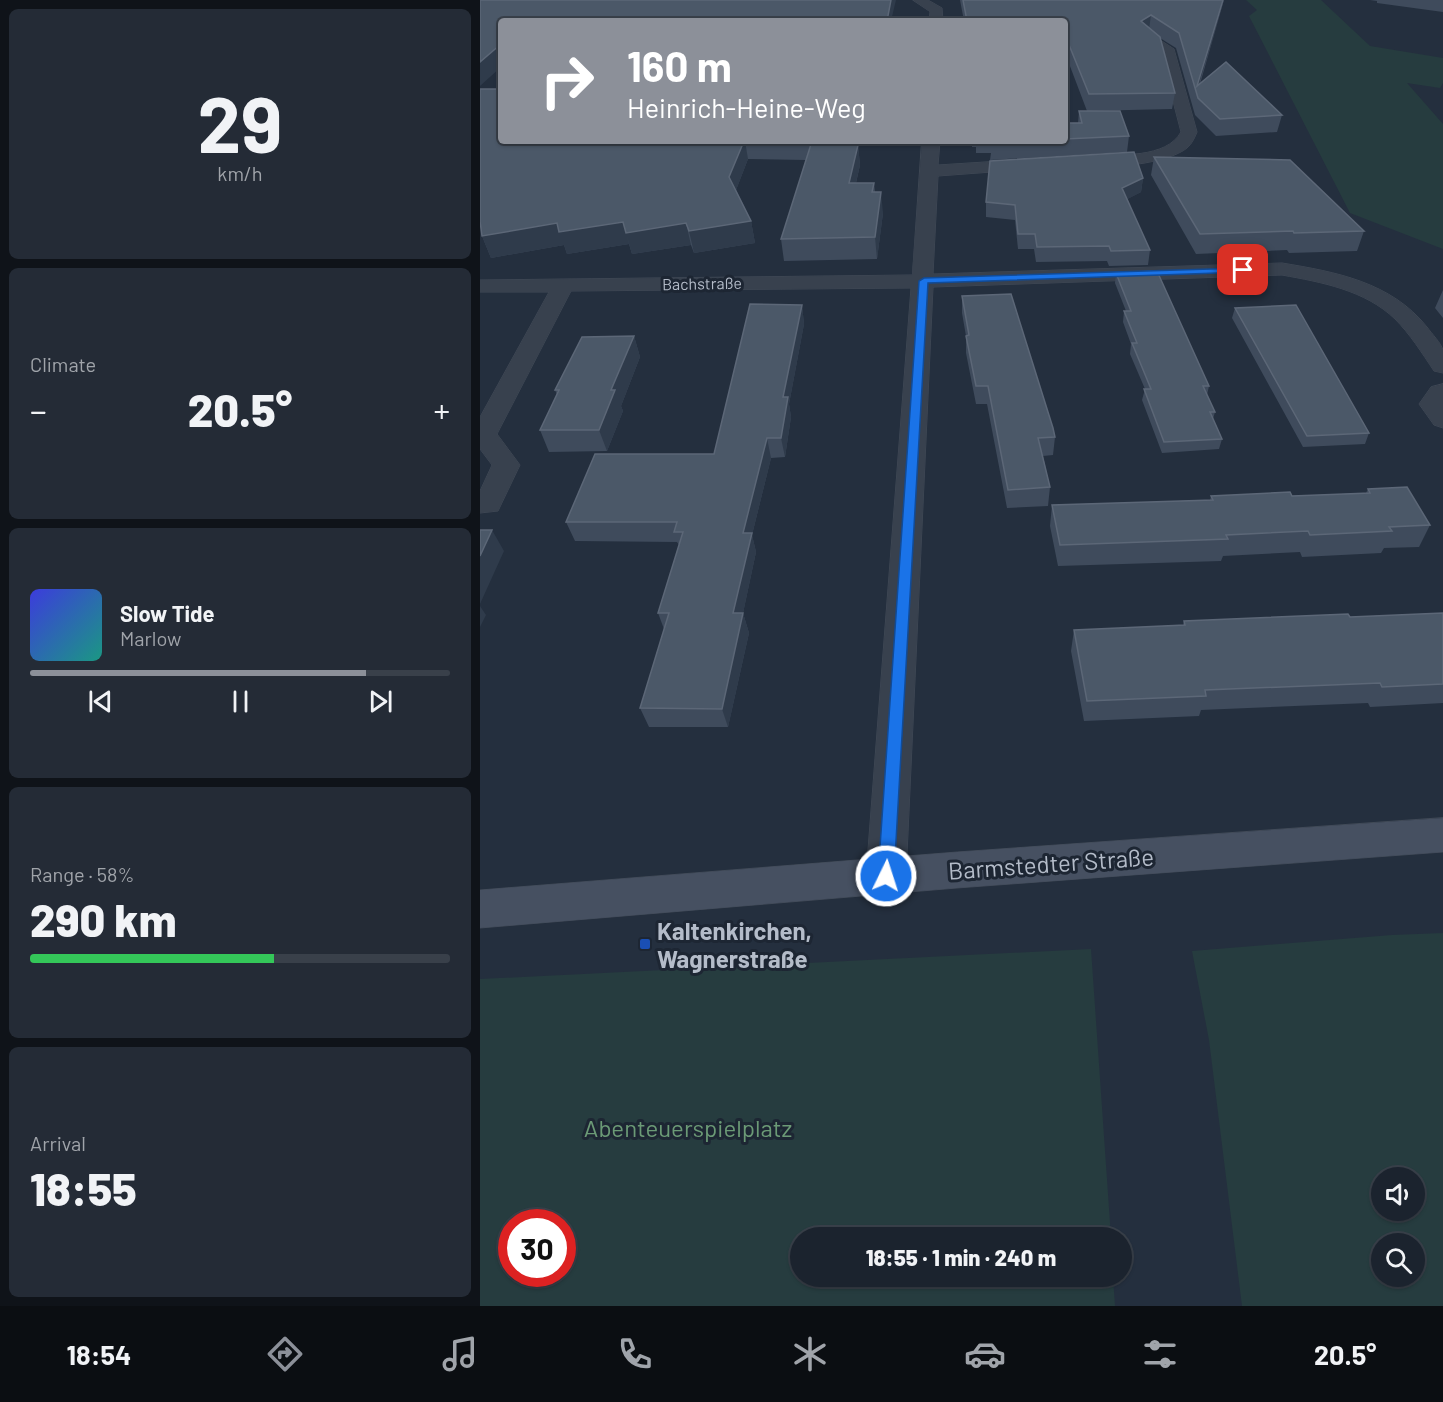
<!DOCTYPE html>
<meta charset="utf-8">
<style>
:root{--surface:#1b232e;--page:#242b36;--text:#f1f3f6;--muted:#a0a4aa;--line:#39404a;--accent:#8c9099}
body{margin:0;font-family:Barlow,sans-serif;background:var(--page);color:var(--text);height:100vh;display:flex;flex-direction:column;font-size:22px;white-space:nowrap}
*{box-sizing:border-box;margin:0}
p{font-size:20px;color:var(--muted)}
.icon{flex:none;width:33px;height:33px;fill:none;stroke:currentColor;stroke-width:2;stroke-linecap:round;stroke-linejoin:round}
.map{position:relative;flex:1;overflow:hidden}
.side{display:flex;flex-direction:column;gap:9px;padding:9px;background:#0f1319;width:480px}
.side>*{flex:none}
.top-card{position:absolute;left:18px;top:18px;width:570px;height:126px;border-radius:6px;box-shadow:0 2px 4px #0004,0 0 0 2px var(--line);background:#8c9099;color:#fff;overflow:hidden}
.buttons{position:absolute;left:891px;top:1167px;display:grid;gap:12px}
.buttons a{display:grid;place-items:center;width:54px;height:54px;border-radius:50%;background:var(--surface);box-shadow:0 2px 4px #0004,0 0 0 2px var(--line);font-size:30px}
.speed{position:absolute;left:18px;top:1209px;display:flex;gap:12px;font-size:30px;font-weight:700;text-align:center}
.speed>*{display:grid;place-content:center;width:78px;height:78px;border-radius:50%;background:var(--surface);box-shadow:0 2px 4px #0004,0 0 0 2px var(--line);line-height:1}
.speed .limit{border:9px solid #d22;background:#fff;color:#111}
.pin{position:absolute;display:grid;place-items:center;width:51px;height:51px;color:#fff;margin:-26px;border-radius:12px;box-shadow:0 3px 9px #0006}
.me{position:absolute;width:66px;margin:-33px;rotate:4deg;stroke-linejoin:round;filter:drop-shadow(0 0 4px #0008)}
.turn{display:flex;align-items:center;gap:21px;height:126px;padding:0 30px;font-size:27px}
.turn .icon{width:78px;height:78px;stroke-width:2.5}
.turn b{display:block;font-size:42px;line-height:51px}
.big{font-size:45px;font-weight:800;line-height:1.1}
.side .tile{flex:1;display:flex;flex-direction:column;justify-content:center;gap:9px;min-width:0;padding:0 21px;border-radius:9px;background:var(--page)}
.side .dial{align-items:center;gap:0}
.dial b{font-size:78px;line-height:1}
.song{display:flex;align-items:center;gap:18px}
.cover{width:72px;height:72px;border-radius:9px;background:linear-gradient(135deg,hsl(240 70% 55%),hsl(170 70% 35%))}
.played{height:6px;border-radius:3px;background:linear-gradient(90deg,var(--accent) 80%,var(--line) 80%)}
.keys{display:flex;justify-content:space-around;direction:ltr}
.heat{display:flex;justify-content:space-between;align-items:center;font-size:33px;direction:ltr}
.charge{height:9px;border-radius:4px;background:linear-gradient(90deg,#34c759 58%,var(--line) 0)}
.trip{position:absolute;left:310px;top:1227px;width:342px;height:60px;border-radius:30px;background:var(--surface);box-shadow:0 2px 4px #0004,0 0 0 2px var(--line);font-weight:800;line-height:60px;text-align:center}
.menu{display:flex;height:96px;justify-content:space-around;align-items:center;background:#0b0e12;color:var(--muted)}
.menu .icon{width:42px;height:42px}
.menu .active{color:var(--accent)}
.menu b{font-size:27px;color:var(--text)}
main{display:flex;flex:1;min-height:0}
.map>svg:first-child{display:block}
.green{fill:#263c3f;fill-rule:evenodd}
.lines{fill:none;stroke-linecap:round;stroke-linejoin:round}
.street-casing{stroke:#414a57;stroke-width:1}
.secondary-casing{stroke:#414a57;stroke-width:1}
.street{fill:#38414e;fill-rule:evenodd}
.secondary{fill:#465061;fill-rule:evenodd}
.wall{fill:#3f4b5c}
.shaded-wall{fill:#2f3b4b}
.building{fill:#4b5868;stroke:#5c6777;stroke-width:1.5}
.route{fill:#1a73e8;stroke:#114b97;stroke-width:1.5}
.transit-dot{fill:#1a4fb4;stroke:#1d2633;stroke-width:2}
.labels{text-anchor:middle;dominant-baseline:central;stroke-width:6;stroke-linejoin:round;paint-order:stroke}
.far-street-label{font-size:16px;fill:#b4bcc9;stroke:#1d2633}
.near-street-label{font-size:24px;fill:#b4bcc9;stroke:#1d2633}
.near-poi-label{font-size:24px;font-weight:bold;fill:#b4bcc9;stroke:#1d2633;text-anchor:start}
.near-park-label{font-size:24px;fill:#6b9a76;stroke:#1d2633}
</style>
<main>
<section class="side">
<div class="tile dial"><b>29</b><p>km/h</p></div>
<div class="tile"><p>Climate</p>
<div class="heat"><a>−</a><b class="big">20.5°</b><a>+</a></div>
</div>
<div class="tile">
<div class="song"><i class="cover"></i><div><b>Slow Tide</b><p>Marlow</p></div></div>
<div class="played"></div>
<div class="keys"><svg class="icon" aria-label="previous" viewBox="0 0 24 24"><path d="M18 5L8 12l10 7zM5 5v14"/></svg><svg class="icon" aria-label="pause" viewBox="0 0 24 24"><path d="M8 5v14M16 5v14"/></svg><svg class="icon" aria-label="next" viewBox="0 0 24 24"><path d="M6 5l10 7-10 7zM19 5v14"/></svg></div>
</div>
<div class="tile"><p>Range · 58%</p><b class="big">290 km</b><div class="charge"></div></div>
<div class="tile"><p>Arrival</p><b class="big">18:55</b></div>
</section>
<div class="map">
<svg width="963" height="1306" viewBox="0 0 963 1306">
<rect width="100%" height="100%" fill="#242f3e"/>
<!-- green -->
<path class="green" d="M766,0H841L890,46L963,58V83L960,88L927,83L963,124V249L870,213L769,16L777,10Z
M963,933V1306H762L729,1040L712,951L912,935ZM902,1178H934V1210H902ZM902,1244H934V1276H902Z
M611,949L631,1237L321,1238V1276L633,1277L635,1306H0V979ZM82,1222V1274H32V1222Z"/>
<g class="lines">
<defs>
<path id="street" d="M433,0H448L462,8L463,21H449L450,12Z
M668,32L694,49L717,132C715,137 712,144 707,148C689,163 629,170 607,165L604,161L607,157L613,156C639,154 686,159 701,132L680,51L661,36Z
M442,141H460L458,165L552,159L558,160L561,164L558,168L552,169L458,176L453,274L802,263C856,272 911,282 947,327C952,334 961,343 963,350C963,357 963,366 963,373L954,371C942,353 930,334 915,319C885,290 841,282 802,275L453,287L426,876L420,889L406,894L392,889L386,876L431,288L91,291L17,434L40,465L18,511L0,513V491L12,465L0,449V417L69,292H0V280L432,275Z
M963,384V428L954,425L939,404L951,387Z"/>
<path id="secondary" d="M963,818V852L477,888L0,928V890L477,852Z"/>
</defs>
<!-- street casing -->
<use href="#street" class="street-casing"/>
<!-- secondary casing -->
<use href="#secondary" class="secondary-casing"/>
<!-- street -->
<use href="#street" class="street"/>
<!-- secondary -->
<use href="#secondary" class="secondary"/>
</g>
<!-- wall -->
<path class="wall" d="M480,0H744L720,84L802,115L797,132L736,136L715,115L696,48L680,38L695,93L692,109L607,111L585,53V21H484Z
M890,0H963V12L897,3V1Z
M599,111L649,136L647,152L510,160L511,153H496V147H492V141H585V123H598Z
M21,141H375V145H378L380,165L376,183H394L395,192L403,213L397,259L304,261L301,239L326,160L268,159L256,190L271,221L275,243L214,253L211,245L152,254L149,244L87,254L84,245L11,258L2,236Z
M674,157L884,231L877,251L809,253L807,250L716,254L671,175Z
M663,178L661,192L647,199L670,250L668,265L629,266L627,261L556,262L554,249H538L535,220L506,217V202Z
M636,273L729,386L727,395L735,412L733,419L742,439L739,449L682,453L662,400L665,389L650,354L651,344L643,322L644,311H646L635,283Z
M963,290V318L955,308Z
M482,296L575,437L573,455L563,456L570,487L568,506L527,508L507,404H496L486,353V336L482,313Z
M322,305L324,324L309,404L311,417L305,457L291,458L272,535L276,552L263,613L269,633L248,727H169L160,708L184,629L178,613L199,545L197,542L95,541L86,522L234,454Z
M755,308L889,433L885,444L823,447L752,318Z
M154,336L160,357L141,406L143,411L127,451L69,452L60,430L77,395L75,390Z
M888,489L950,525L939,547L904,548L901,553L822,557L820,552L743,556L741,561L578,566L570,526L572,505L730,500L731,496H812L886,493Z
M963,613V703L890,707L888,703L721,710L719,716L604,721L591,651L594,630L703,625L704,621L870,617Z"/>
<!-- shaded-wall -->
<path class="shaded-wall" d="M411,0H416L411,21H407Z
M743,0H744L716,94L717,86Z
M671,15L669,30L661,21Z
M21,44V67L0,86V62Z
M264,141H265L268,159L253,198L249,177Z
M375,141L376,155L378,145L380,165L371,204L369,183Z
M663,178L661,192L640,203L642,188Z
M401,192L403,213L397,259L395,237Z
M271,221L275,243L214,253L209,231Z
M143,222L149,244L87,254L84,245L11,258L2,236L77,223Z
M206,223L211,245L152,254L146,233Z
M322,305L324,324L309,404L311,417L305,457L301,438L303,397Z
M154,336L160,357L141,406L143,411L127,451L119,430L131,390Z
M287,438L291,458L272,535L276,552L259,632L253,613L263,533Z
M12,530L24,551L0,604V556Z
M0,606L6,615L0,627Z
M263,613L269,633L248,727L242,709Z"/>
<!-- building -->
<path class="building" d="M0,0H411L407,21H21V44L0,62Z
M483,0H743L717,86L746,62L802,115L740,119L718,98L699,33L671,15L661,21L680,37L695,93L609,94L585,35V21H487Z
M0,89H21V141H264L249,177L271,221L209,231L206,223L146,233L143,222L79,232L77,223L2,236L0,221Z
M599,111H640L649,136L585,139V123H602Z
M332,141H374V145H378L369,183H394L392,192H401L395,237L301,239Z
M511,141H556L511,144Z
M654,152L663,178L642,188L670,250L631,251L629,246L557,247L555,234H538L535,205L506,202L510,161Z
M674,157L810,160L884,231L814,233L813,231L720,234Z
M677,271L729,386H723L735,412H730L742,439L684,442L664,389H671L652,343H657L644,311H651L636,273Z
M531,294L573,428L575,437L558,438L570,487L528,490L508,386H496L486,336L489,335L482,296Z
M270,304L322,305L303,397H308L301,438H287L263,533H272L253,613H263L242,709L160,708L189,613H178L203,532H194L197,522H86L115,454H234Z
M816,305L889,433L827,436L755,308Z
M154,336L131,390H135L119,430H60L79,390H75L102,337Z
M927,487L950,525L909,527L912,531L830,535L828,531L746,535L748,539L580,545L572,505L733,500L731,496L810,492L812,496L890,493L888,489Z
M0,530H12L0,556Z
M963,613V684L902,687L900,683L725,690L726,696L607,701L594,630L705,625L704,621L868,614L870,617Z"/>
<!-- route -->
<path class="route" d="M763,268L766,269V272L448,283L414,876L412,881L406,883L400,881L398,876L439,281L444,278Z"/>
<!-- markers -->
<rect class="transit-dot" x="159" y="938" width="12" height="12" rx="3"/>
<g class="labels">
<!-- far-street labels -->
<g class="far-street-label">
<text transform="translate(222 283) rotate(-1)">Bachstraße</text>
</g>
<!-- near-street labels -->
<g class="near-street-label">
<text transform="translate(571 863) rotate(-4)">Barmstedter Straße</text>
</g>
<!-- near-poi labels -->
<g class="near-poi-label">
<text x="177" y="930">Kaltenkirchen,<tspan x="177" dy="28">Wagnerstraße</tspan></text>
</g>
<!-- near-park labels -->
<g class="near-park-label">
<text x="208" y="1127">Abenteuerspielplatz</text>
</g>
</g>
</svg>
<div class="buttons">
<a><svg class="icon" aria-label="sound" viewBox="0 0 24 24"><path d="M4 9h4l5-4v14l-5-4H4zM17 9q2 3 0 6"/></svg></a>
<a><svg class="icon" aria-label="search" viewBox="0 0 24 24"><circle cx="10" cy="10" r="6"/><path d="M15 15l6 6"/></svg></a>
</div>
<div class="speed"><div class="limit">30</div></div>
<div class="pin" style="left:763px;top:270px;background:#d93025"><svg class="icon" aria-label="arrive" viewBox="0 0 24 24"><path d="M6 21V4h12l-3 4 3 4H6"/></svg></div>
<svg class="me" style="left:406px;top:876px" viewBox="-20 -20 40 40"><circle r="17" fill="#1a73e8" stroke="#fff" stroke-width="3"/><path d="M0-11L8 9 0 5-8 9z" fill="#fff"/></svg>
<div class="trip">18:55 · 1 min · 240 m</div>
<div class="top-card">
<div class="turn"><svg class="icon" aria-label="right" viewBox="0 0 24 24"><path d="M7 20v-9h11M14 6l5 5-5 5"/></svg><div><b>160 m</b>Heinrich-Heine-Weg</div></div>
</div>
</div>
</main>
<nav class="menu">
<b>18:54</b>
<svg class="icon active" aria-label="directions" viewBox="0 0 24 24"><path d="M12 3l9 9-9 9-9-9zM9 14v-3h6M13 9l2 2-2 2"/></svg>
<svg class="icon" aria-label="music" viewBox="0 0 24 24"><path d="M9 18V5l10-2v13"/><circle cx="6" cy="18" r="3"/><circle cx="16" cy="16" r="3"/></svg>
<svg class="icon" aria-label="phone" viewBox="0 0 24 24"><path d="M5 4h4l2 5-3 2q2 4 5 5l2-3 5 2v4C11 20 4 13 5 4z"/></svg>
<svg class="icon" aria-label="climate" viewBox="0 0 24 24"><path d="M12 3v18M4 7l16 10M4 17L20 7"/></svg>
<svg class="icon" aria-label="car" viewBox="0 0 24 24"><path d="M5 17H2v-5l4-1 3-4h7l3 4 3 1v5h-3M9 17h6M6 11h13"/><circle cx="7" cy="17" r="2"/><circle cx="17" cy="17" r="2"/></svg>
<svg class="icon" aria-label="filters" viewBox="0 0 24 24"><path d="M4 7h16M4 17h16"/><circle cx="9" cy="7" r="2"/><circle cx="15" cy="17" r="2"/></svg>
<b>20.5°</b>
</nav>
